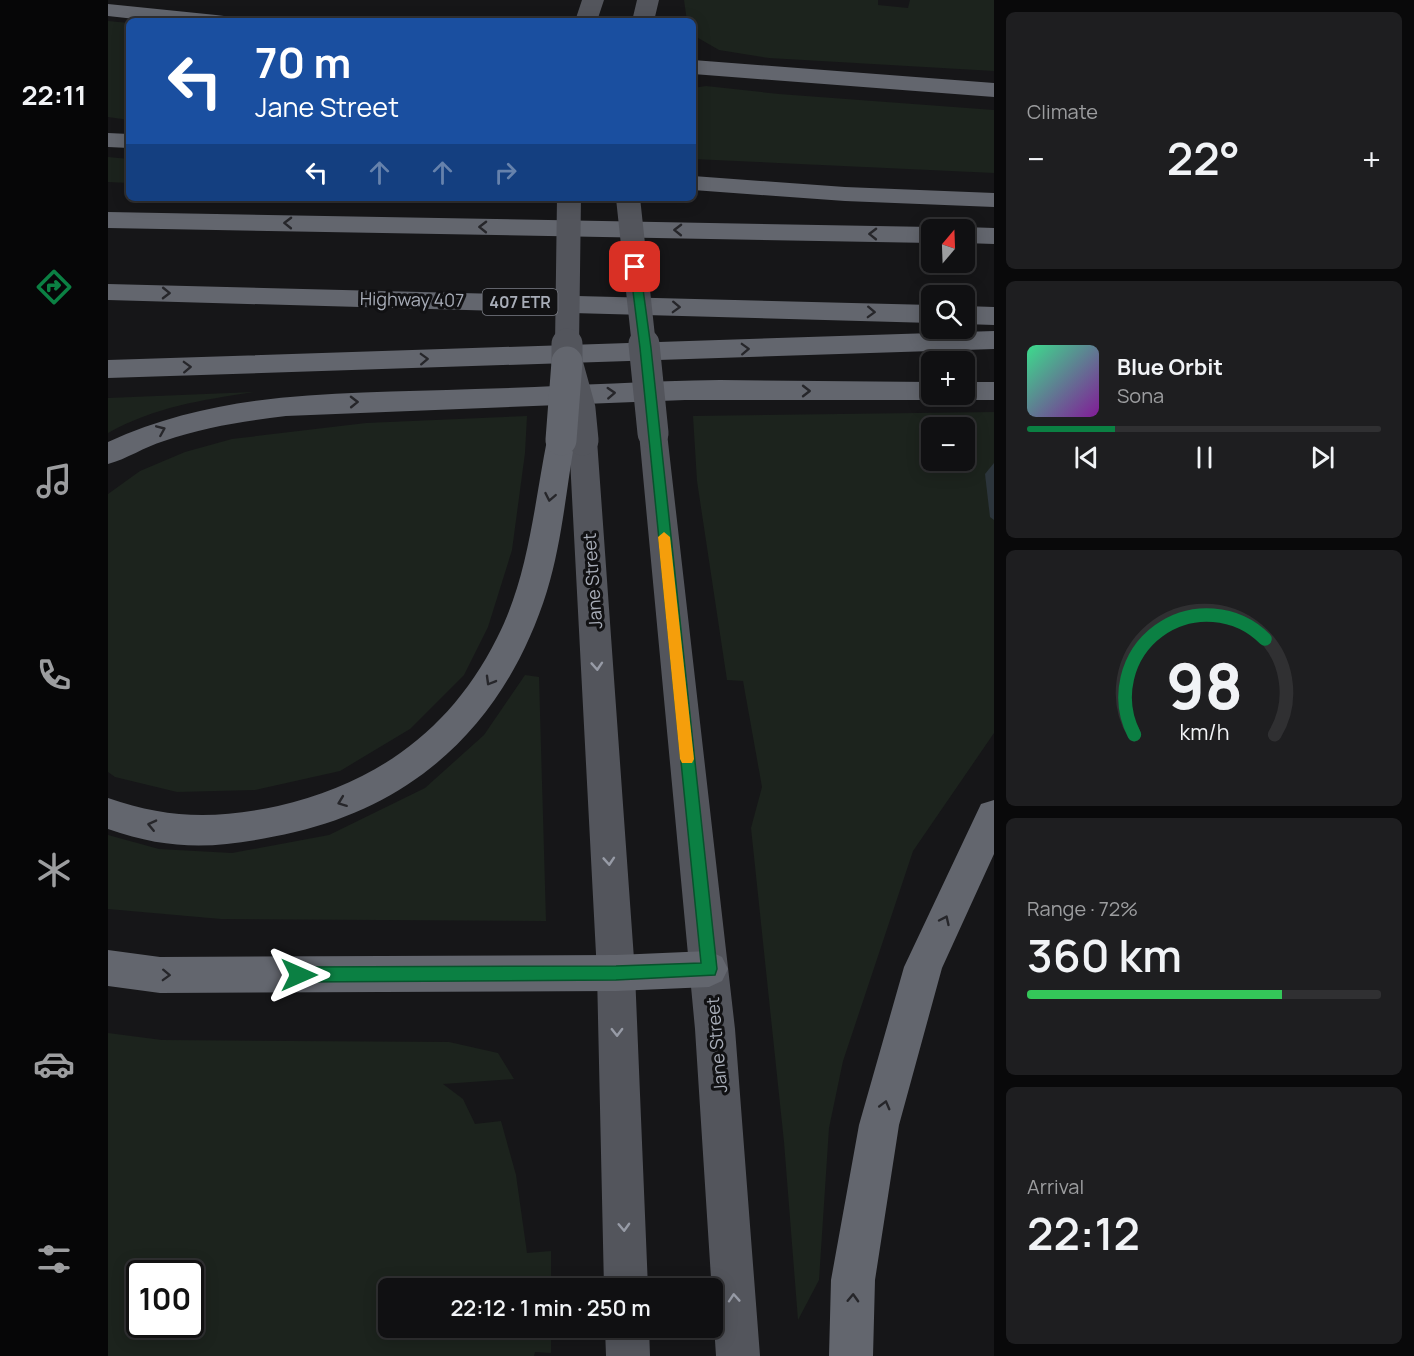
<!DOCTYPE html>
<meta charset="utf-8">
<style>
:root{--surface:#101012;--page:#1e1e20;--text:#f1f3f6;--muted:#9c9d9f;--line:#303032;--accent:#0b8043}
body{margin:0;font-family:Manrope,sans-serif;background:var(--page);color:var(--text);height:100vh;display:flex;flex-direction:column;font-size:22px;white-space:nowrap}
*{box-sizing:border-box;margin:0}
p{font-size:20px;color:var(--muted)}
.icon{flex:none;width:33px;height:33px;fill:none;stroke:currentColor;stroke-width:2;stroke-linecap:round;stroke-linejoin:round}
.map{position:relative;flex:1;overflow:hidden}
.side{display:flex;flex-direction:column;gap:12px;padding:12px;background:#09090a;width:420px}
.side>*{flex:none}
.hud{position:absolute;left:18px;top:18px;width:570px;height:183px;border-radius:9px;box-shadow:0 3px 15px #0003,0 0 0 2px var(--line);background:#1a4fa0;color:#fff;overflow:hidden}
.needle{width:39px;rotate:19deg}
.fabs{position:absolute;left:813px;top:219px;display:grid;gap:12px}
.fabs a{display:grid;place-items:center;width:54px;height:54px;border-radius:9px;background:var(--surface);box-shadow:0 3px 15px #0003,0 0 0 2px var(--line);font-size:30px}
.speed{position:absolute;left:18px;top:1260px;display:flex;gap:12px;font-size:30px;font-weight:700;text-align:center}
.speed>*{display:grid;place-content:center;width:78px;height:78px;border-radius:50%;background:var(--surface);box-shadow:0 3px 15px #0003,0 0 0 2px var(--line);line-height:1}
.speed .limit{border:3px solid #111;border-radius:9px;background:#fff;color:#111}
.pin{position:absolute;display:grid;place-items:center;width:51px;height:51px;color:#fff;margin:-26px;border-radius:12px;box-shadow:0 3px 9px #0006}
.me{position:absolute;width:66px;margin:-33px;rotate:90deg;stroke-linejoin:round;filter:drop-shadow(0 0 4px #0008)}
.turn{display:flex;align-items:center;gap:21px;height:126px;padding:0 30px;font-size:27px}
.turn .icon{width:78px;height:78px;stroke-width:2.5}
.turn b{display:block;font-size:42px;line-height:51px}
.lanes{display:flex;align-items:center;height:57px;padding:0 30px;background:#0003;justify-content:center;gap:30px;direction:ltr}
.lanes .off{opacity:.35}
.big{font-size:45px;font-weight:600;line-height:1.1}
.side .widget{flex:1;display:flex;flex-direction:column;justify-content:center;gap:9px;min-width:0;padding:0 21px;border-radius:9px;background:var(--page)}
.side .dial{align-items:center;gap:0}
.dial svg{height:156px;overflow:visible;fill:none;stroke:var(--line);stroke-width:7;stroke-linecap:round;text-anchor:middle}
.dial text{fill:var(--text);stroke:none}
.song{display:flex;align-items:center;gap:18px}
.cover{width:72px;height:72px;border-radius:9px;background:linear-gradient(135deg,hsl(150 70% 55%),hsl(290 70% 35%))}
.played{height:6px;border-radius:3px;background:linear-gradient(90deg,var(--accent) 25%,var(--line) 25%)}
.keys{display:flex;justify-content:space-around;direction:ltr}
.heat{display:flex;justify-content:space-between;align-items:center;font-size:33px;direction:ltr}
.charge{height:9px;border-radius:4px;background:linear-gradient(90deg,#34c759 72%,var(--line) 0)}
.trip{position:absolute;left:270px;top:1278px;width:345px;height:60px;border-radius:9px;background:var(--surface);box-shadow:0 3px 15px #0003,0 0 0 2px var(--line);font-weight:600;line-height:60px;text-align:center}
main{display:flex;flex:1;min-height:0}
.tabs{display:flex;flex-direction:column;width:108px;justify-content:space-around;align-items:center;background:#060607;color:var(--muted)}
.tabs .icon{width:42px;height:42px}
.tabs .on{color:var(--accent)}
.tabs b{font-size:27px;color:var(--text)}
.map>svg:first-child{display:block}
.green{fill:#1c231d;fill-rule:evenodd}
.water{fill:#2c353c}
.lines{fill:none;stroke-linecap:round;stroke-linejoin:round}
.major{fill:#53555c;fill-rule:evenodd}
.highway{fill:#63666e;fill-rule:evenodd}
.major-bridge-far1{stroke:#53555c;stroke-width:24}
.major-bridge{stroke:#53555c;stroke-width:31}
.highway-bridge{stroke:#63666e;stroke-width:31}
.oneway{stroke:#26262a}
.oneway2{stroke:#979ba6}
.route{fill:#0b8043;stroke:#07532c;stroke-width:1.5}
.slow{fill:#f59e0b}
.labels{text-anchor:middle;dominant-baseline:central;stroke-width:6;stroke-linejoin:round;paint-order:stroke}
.shield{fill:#111113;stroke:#7b7e86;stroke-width:1.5}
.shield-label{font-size:16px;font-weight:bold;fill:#a8adb8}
.street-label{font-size:18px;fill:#a8adb8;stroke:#111113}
</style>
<main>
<nav class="tabs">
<b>22:11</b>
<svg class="icon on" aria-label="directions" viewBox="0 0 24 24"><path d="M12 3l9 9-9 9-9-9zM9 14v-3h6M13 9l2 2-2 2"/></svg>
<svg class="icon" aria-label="music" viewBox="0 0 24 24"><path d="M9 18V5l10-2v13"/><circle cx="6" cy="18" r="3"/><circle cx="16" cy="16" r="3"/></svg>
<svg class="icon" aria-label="phone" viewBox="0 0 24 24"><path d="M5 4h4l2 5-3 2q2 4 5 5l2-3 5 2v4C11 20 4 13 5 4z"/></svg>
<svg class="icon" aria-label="climate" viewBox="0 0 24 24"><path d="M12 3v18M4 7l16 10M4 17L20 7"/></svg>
<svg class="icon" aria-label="car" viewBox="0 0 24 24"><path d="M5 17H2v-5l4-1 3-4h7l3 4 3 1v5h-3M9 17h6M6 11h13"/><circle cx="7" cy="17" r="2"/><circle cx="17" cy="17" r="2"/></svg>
<svg class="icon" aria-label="filters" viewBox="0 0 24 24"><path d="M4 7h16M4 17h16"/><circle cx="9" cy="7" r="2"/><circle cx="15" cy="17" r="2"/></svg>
</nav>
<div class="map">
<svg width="886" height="1356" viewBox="0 0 886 1356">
<rect width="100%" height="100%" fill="#161618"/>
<!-- green -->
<path class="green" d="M576,0H770V5L800,8L802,0H886V71L661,58L611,50L585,35V21H579Z
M0,21L21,23V120L0,117Z
M598,86L671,94L886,110V173L585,159V88Z
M0,157L21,159V183L0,182Z
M146,392C93,400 47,407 0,433V398Z
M886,412V733L805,851L735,1061L721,1128L711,1280L690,1320L676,1142L643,828L654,787L635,681L619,680L589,481L585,416ZM824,428H856V460H824Z
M419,416L417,453L404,550L380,627L356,675L302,729L232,771L147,790L69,792L7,777L0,772V494L32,471L77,452L124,439L258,423Z
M417,675L431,677L438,921L113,919L0,909V835L51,849L124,853L221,835L317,788L376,735Z
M0,1033L54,1040L341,1042L390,1053L406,1079L335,1084L355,1099L367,1124L393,1121L408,1175L419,1253L443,1251V1288H280V1328H443V1353L427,1352L426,1356H0ZM32,1274H82V1324H32Z"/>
<!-- water -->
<path class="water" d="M886,463V520L882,517L877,474Z"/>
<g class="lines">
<!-- major -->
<path class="major" d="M474,0H496L489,21H467Z
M529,0H551L546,21H524Z
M545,423L555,426L559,433L627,1029L652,1356H608L587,1029L531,433L535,426Z
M475,430L485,433L489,440L527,973L540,1288H496L489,973L461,440L465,433Z
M497,1328H541L542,1356H498Z"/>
<!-- highway -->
<path class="highway" d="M0,4L108,15L116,16L119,21H45L0,16Z
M585,60L886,83V97L585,74Z
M0,133L21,134V148L0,147Z
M585,176L737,187L886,193V207L737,201L585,190Z
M0,212L824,227L833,230H824V243L0,228Z
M856,227L886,228V244L856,243V230H847Z
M0,284L824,305V323L0,300Z
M856,306L886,307V325L856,324Z
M886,331V349L0,378V360Z
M612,380L824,382V394H836L834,398L824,400H577L178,416C136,421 96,427 56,441C36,447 19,459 0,464V442C118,388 240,394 367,389C449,387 530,381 612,380Z
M856,382H886V400H856L846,398L844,394H856Z
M453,430L463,433L467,440C458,490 454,542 439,591C400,716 315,802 187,832C117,848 68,853 0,829V798C59,819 109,819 170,806C269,783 343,730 389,638C420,578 426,506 439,440L443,433Z
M886,800V854L834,968L791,1125L767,1280L765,1356H721L723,1280L751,1125L796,967L873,804Z
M0,950L52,957L508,955L601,951L614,957L620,969L614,981L601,987L508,991L52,993L0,986Z"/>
<!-- major-bridge-far1 -->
<path class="major-bridge-far1" d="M520,198L536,346
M459,346L461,198"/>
<!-- major-bridge -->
<path class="major-bridge" d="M459,344V362L472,409L475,440
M536,344L545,433"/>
<!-- highway-bridge -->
<path class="highway-bridge" d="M453,440L459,362"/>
</g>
<!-- one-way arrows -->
<defs><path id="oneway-chevron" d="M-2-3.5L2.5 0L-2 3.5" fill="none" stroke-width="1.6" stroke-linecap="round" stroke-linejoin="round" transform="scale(1.5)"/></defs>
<g class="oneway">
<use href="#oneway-chevron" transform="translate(180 223) rotate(-179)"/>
<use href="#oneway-chevron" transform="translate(375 227) rotate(-179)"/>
<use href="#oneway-chevron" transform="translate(570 230) rotate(-179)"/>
<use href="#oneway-chevron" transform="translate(765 234) rotate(-179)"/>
<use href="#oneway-chevron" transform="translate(58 293) rotate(1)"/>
<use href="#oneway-chevron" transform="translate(568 307) rotate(2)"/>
<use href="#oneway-chevron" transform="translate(763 312) rotate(2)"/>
<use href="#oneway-chevron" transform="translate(637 349) rotate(-2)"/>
<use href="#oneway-chevron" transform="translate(316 359) rotate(-2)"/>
<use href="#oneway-chevron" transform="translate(79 367) rotate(-2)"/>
<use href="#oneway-chevron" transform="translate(698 391)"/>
<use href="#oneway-chevron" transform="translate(503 393) rotate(-3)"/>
<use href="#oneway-chevron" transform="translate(246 402) rotate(-1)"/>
<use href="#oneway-chevron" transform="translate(53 430) rotate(-23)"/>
<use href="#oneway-chevron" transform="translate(442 497) rotate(101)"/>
<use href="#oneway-chevron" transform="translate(382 681) rotate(120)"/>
<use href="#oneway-chevron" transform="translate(234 802) rotate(159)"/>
<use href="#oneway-chevron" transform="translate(44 825) rotate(-167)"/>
<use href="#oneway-chevron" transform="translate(837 920) rotate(-65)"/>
<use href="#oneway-chevron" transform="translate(58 975) rotate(2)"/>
<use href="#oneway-chevron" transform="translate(777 1105) rotate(-75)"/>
<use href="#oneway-chevron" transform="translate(745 1298) rotate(-88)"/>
</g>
<g class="oneway2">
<use href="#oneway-chevron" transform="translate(489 666) rotate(86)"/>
<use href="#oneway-chevron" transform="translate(501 861) rotate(86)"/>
<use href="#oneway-chevron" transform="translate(509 1032) rotate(89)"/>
<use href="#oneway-chevron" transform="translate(516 1227) rotate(88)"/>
<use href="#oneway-chevron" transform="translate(626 1298) rotate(-94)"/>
</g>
<!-- route -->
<path class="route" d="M527,264L532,267L543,348L609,969L607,975L508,980L191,982L186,980L184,975L186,970L191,967L508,966L593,963L532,348L522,267Z"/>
<!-- slow -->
<path class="slow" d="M556,532L562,537L586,759L584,763H574L572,759L550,537Z"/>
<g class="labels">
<!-- shield labels -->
<rect class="shield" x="374.5" y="289" width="75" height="26" rx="4.5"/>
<g class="shield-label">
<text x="412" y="302">407 ETR</text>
</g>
<!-- street labels -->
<g class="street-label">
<text transform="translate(304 299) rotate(1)">Highway 407</text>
<text transform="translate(484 581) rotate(-94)">Jane Street</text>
<text transform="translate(608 1045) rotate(-95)">Jane Street</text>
</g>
</g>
</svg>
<div class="fabs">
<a><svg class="needle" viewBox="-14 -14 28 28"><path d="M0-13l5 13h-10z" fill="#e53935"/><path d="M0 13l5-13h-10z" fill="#9c9d9f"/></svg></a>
<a><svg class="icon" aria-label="search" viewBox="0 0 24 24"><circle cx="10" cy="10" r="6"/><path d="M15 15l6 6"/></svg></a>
<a>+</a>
<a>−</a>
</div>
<div class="speed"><div class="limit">100</div></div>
<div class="pin" style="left:527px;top:267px;background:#d93025"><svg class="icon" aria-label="arrive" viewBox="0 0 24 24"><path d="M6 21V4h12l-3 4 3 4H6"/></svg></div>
<svg class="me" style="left:191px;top:975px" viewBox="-20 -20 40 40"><path d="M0-17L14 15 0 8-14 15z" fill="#0b8043" stroke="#fff" stroke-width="4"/></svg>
<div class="trip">22:12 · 1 min · 250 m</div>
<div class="hud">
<div class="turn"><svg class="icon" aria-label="left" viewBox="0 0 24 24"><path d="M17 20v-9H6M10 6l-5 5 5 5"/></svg><div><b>70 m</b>Jane Street</div></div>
<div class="lanes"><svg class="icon" aria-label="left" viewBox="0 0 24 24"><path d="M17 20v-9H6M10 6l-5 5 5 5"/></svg><svg class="icon off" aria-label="ahead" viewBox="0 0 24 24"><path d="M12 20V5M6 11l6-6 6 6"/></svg><svg class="icon off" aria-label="ahead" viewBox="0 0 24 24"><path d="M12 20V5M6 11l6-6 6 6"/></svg><svg class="icon off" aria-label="right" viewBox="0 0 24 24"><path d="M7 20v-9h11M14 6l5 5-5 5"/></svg></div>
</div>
</div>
<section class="side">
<div class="widget"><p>Climate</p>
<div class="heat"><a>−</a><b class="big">22°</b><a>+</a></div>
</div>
<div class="widget">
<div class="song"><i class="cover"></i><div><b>Blue Orbit</b><p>Sona</p></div></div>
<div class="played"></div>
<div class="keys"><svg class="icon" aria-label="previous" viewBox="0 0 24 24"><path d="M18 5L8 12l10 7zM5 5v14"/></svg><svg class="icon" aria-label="pause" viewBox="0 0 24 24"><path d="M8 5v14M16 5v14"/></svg><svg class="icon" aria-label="next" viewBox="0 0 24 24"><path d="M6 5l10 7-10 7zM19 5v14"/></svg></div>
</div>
<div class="widget dial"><svg viewBox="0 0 100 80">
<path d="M14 69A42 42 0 1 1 86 69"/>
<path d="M14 69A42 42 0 0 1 81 20" stroke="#0b8043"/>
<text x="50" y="56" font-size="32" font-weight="700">98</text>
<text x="50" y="72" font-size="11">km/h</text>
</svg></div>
<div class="widget"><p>Range · 72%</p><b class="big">360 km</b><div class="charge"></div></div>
<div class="widget"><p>Arrival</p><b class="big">22:12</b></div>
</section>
</main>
